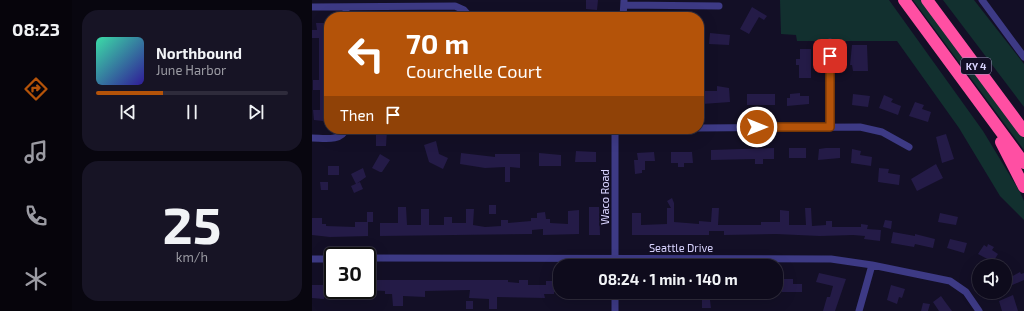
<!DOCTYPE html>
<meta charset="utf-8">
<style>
:root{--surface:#0e0b1c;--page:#171425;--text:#f1f3f6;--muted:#9b9ba3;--line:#2e2b3b;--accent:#b45309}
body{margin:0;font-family:"Exo 2",sans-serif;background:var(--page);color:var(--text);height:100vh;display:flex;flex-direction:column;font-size:15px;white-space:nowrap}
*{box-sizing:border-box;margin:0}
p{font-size:13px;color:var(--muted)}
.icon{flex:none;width:22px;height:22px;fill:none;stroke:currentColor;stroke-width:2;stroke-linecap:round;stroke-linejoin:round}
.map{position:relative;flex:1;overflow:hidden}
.sheet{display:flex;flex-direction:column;gap:10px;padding:10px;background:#08060f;width:240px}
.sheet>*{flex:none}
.banner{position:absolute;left:12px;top:12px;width:380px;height:122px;border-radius:16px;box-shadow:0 4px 16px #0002,0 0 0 1px var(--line);background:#b45309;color:#fff;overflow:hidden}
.tools{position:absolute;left:660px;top:259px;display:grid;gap:8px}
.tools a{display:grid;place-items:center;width:40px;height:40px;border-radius:50%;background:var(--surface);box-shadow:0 4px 16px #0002,0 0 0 1px var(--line);font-size:20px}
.speed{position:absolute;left:12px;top:247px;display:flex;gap:8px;font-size:20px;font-weight:700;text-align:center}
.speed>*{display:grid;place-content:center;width:52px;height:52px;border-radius:50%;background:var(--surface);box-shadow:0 4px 16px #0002,0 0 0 1px var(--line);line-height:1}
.speed .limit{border:2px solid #111;border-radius:6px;background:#fff;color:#111}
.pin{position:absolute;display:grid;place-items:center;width:34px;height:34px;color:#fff;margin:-17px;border-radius:8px;box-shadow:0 2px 6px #0006}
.me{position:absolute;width:44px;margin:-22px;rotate:90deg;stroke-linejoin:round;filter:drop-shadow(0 0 3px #0008)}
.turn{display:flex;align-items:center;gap:14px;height:84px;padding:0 16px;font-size:18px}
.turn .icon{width:52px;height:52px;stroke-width:2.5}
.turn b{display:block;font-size:28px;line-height:34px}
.then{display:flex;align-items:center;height:38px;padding:0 16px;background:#0003;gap:8px;font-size:15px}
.sheet .card{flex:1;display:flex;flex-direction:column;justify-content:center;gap:6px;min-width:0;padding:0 14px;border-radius:16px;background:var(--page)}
.sheet .dial{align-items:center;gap:0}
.dial b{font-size:52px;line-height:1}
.song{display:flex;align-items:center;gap:12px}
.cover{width:48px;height:48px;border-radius:6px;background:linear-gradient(135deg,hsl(160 70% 55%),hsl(250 70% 35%))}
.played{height:4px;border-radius:2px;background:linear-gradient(90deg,var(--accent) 35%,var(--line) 35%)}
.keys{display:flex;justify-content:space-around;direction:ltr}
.trip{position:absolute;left:241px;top:259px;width:230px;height:40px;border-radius:16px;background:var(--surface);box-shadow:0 4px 16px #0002,0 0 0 1px var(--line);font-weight:700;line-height:40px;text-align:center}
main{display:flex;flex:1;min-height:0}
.tab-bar{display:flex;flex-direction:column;width:72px;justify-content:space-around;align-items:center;background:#06040b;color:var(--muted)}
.tab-bar .icon{width:28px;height:28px}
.tab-bar .selected{color:var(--accent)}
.tab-bar b{font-size:18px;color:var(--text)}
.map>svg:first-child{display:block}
.green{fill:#12302f}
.building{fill:#241b47}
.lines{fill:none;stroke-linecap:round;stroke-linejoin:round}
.street{stroke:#3d3a85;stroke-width:7}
.highway{stroke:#ff4fa3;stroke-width:12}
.route-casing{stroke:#753606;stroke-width:10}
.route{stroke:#b45309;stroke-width:7}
.labels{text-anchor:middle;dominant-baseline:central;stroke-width:4;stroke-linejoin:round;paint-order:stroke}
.shield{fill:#130f26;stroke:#9e99be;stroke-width:1}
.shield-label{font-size:10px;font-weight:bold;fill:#d9d4ff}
.street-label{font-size:11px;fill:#d9d4ff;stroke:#130f26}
</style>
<main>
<nav class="tab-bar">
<b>08:23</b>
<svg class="icon selected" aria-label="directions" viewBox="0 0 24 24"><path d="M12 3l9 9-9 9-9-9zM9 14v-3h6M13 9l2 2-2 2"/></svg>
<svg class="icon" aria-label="music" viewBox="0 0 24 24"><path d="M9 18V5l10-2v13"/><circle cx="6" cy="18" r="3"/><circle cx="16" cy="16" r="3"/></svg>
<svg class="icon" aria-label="phone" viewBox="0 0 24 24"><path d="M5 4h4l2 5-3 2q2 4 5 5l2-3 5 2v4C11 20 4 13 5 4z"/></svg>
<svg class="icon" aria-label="climate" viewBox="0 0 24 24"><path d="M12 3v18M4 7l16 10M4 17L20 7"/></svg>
</nav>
<section class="sheet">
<div class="card">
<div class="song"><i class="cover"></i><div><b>Northbound</b><p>June Harbor</p></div></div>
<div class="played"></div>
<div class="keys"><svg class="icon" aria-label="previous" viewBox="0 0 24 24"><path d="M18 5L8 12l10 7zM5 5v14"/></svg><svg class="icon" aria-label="pause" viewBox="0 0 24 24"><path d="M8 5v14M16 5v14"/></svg><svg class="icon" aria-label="next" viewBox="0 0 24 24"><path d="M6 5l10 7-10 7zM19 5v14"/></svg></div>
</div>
<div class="card dial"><b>25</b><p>km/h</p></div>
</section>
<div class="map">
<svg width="712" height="311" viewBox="0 0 712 311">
<rect width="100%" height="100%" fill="#130f26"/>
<!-- green -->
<path class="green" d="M468,0H577L671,131L708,192L712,201V220L688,196L647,128L585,41H485L484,35L469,34Z
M601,0H610L712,138V150Z
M631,0H662L712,64V107Z"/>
<!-- building -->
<path class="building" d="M274,0H286L285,10L274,9Z
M440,7L455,16L452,20L447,17L437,34L428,29Z
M4,23H17L16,120L11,121L2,120L1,110H8V90H1V80H7V38H0V30H5Z
M398,33L418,35L417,45L397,44Z
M540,45H555L556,71H541L540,65H538Z
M488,49H499V78H487V65H484V59H488Z
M405,86L417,88L418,102L390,104V91H405Z
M488,93V96H497V104L475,106V98H478V94Z
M435,94H463V105H435Z
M541,94L558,96L556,107L540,105Z
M572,95L581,99L579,102L589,106L586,115L567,108Z
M603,102L612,105L610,109L619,112L616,122L597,116Z
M64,129L75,130L74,146H64Z
M634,134L642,159L630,163L624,137Z
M124,141L127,154L136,158L131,169L117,162L112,145Z
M462,148V159H451V164H443V159L399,160V150Z
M477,148H494V158H477Z
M514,148H528V158L506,160L507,149Z
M540,149L549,151L548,155L560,157L559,166L539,163Z
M264,151L284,152V162H263Z
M342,152L343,161H333V170H330V173L323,174L322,160H326L325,153Z
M359,152H380L381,163H372V167H366V163H359Z
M149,153L183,157V154H208V168L198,167V182H193V167L173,168L148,164Z
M227,153L249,155V166H227Z
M68,154L78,160L70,172H68L60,168Z
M624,164L631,178L605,191L599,179Z
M16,166H27V175H16Z
M51,168L54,177L44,184L39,174Z
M567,168L577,169L576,173L588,175L587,185L566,182Z
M8,182H16V190H9Z
M48,182L51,189L42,193L39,186Z
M360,198L362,203V222L387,224V221L399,222L400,208H407L406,225H449V222H468V210L477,211V225H494L493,208H499L500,226L514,225V221H520V227H549V224L556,225L555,229L569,230L568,241L552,239L553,236L541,235L508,236L464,234L412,235V231H397V235H320V213H329V225L355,224V208H359L355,201Z
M177,205H184V214H177Z
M86,207H94L95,225H109V209H117V225H132V217H140V223H154V209H162L161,225L173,227L189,226V220H196V223L219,221V218H225V213L233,212L234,219H238V223L256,224V211L267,210V234L231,235V229L220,230V234L68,236V223H86Z
M277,207H287L288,235H277Z
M55,212H61V222H56V236L18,237L0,235V218H10V224H14V226L43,227V222H55Z
M628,213L646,217L644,225L626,222Z
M573,220L580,221L579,229L571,227Z
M581,232L603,236V234L623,239L621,248L603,244L602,247L579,243Z
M638,239L655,243L652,253L635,248Z
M676,244L682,247L680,250L686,254L681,262L666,254L672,245L675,247Z
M693,266L699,277L708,272L709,274L712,273V280L698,286L696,280L693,281Z
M507,273L534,279L523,311H511L515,297H518L521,286L504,282Z
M470,279H481V284H490V292H470Z
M65,280H196V282L207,283V280H216V285H234V281H248V292H242V294H232L233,298L185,297V309H177V299L157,298L158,290L113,291V297L91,296V306H81L80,294H73V291L55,290V281Z
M0,285H21V293H13L12,299L0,298Z
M579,285L593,289L590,298L587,297L585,304L575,300Z
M29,290H36L35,297H28Z
M701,295L706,311H690L687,301Z
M629,296L634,303L640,311H627L621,302Z
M390,300H398L399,308H390Z
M154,301H161V309H154Z
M611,303L618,304L616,311H609Z"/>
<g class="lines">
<!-- street -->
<path class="street" d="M670,0L712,57
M312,5L407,6
M0,7L143,6L152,10L158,17
M34,7V17
M311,17L312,1
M518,127V42
M387,128L548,127L570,132L597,147
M0,138C11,138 29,142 34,129
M55,258L519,259L560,265L638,281L654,292L667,311
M0,259H21
M303,266V129
M303,292V311
M547,311L560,265"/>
<!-- highway -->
<path class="highway" d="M592,0L712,163
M615,0L712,131
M689,142L712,187"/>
</g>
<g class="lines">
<defs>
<path id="route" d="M445,127H518V56"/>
</defs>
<!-- route casing -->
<use href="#route" class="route-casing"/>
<!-- route -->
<use href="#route" class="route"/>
</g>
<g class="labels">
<!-- shield labels -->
<rect class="shield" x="649" y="58" width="30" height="16" rx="3"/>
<g class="shield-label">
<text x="664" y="66">KY 4</text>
</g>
<!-- street labels -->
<g class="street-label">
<text transform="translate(292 197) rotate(-90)">Waco Road</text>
<text x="369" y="247">Seattle Drive</text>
</g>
</g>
</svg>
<div class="tools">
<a><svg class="icon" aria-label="sound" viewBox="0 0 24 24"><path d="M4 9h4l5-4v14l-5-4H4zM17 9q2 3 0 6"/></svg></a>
</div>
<div class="speed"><div class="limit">30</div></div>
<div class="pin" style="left:518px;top:56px;background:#d93025"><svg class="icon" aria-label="arrive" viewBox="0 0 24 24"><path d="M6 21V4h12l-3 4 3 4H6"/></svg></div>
<svg class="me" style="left:445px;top:127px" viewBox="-20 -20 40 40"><circle r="17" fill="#b45309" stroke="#fff" stroke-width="3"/><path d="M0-11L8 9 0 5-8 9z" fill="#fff"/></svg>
<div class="trip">08:24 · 1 min · 140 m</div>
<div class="banner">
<div class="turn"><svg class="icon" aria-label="left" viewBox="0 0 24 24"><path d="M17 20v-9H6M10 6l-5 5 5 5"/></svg><div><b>70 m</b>Courchelle Court</div></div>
<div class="then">Then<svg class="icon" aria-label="arrive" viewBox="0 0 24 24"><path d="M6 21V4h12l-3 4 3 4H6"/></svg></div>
</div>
</div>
</main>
